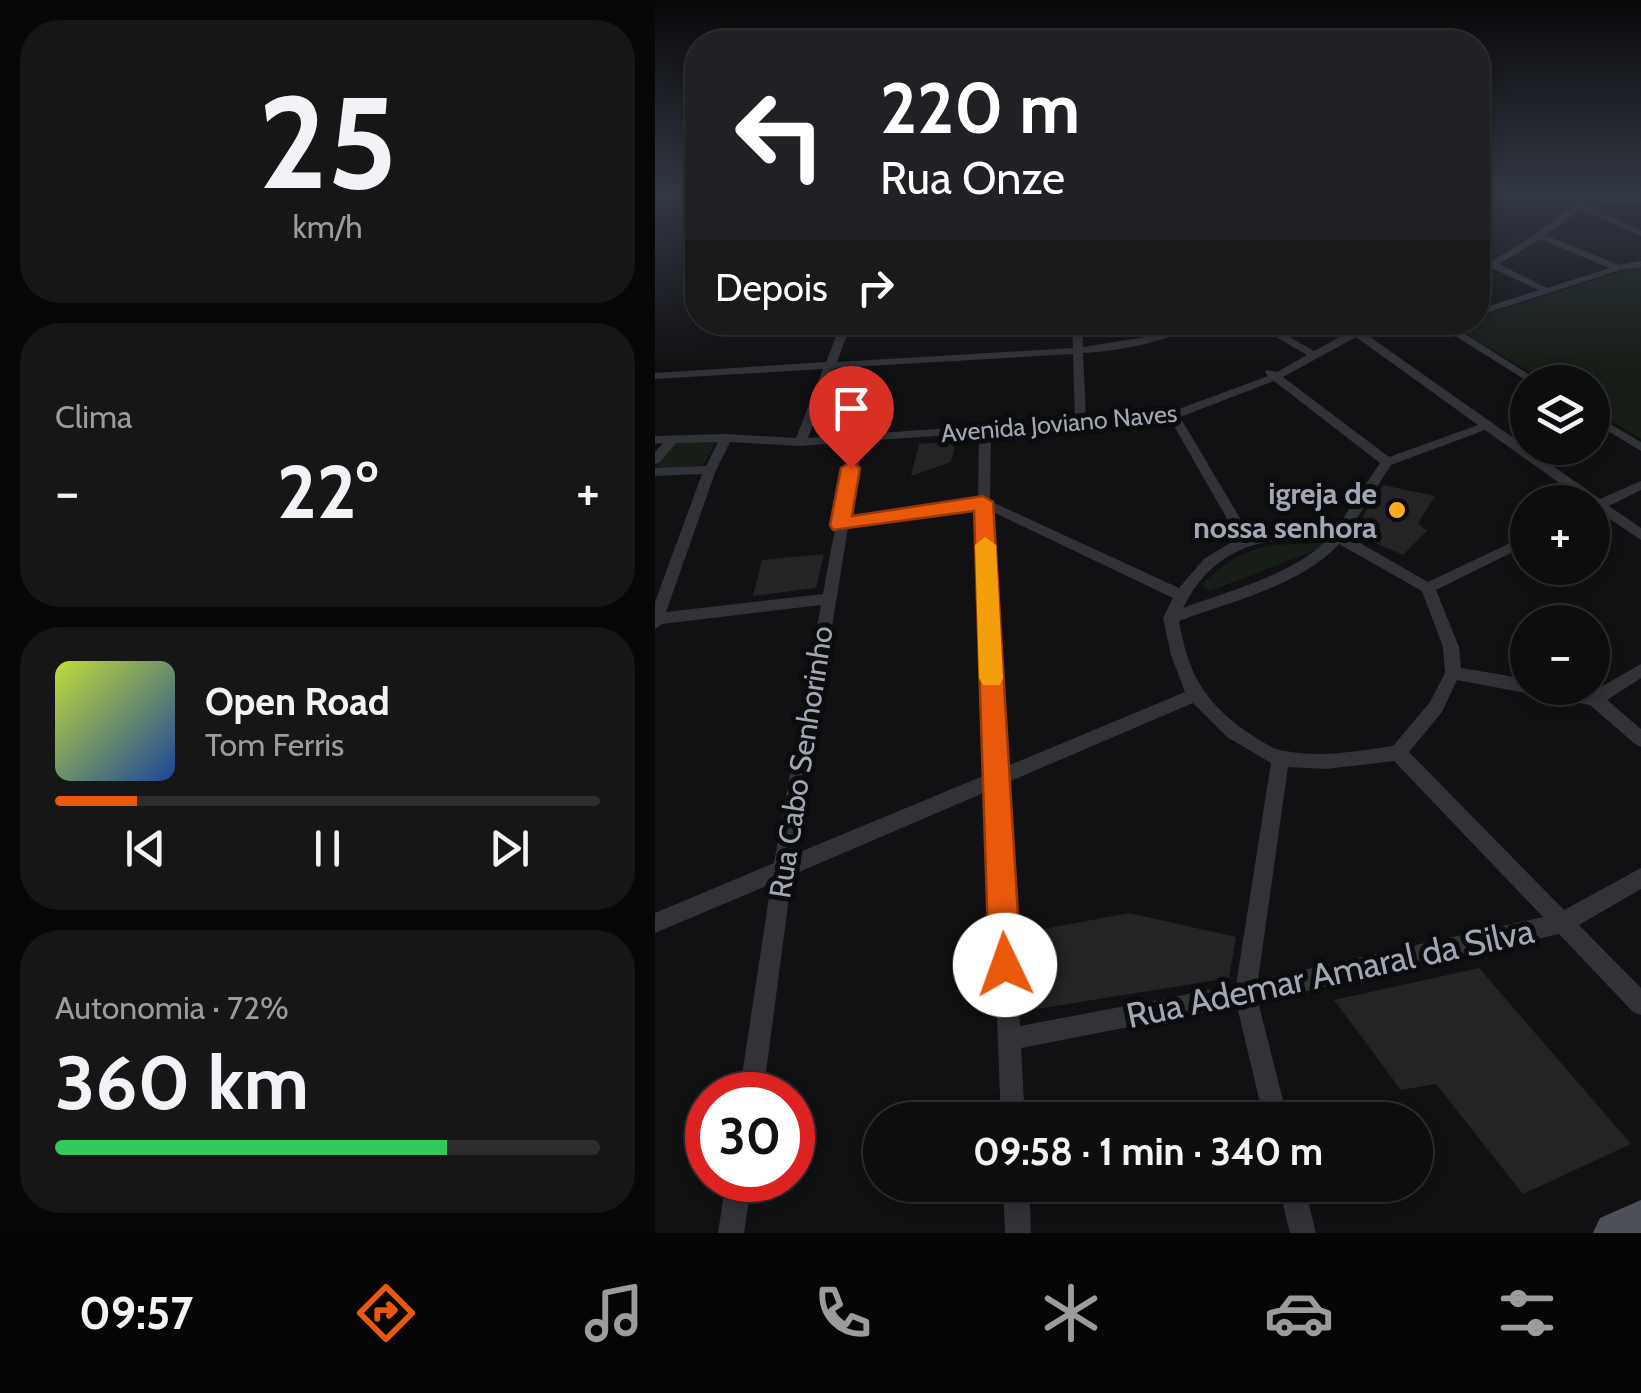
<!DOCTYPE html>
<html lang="pt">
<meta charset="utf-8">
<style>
:root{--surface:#0d0d0e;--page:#161617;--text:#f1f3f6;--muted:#9a9c9e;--line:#2d2d2e;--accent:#ea580c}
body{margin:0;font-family:Cabin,sans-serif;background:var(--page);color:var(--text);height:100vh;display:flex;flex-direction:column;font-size:38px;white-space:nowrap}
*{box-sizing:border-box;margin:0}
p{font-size:32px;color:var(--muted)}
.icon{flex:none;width:55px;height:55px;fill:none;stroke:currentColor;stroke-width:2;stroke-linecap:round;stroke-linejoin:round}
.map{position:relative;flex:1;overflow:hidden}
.panel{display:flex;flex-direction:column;gap:20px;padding:20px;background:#070708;width:655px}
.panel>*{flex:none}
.banner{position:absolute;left:30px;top:30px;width:805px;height:305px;border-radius:40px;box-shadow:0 5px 15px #0003,0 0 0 2px var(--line);background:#202124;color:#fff;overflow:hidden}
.buttons{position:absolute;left:855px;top:365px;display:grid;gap:20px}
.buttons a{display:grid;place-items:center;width:100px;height:100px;border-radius:50%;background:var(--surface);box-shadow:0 5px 15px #0003,0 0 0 2px var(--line);font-size:50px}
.speed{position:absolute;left:30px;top:1072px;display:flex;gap:20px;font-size:50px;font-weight:700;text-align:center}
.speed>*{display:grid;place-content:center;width:130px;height:130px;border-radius:50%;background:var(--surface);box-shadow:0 5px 15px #0003,0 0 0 2px var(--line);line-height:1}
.speed .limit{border:15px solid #d22;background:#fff;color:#111}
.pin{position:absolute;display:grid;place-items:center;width:85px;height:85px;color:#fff;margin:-102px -42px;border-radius:50% 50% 50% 0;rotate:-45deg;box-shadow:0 0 10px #0007}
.pin .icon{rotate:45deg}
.me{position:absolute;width:110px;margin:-55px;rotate:357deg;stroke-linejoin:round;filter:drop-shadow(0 0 8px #0008)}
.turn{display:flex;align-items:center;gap:35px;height:210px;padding:0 30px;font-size:45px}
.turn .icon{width:130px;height:130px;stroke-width:2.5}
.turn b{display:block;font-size:70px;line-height:85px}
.then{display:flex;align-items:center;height:95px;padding:0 30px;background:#0003;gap:20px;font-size:38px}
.big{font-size:75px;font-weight:700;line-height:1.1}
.panel .card{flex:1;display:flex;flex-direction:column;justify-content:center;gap:15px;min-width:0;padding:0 35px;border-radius:40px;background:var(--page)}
.panel .dial{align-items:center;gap:0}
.dial b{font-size:130px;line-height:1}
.song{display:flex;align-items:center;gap:30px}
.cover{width:120px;height:120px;border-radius:15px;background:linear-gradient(135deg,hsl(70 70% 55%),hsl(220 70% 35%))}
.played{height:10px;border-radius:5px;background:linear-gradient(90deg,var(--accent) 15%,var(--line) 15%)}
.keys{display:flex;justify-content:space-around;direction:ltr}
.heat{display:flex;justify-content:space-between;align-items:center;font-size:55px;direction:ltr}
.charge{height:15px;border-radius:8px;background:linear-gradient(90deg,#34c759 72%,var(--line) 0)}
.trip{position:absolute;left:208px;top:1102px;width:570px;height:100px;border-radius:50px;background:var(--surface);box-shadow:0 5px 15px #0003,0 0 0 2px var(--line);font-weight:700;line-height:100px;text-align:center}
.tabs{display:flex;height:160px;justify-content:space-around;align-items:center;background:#050506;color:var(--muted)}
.tabs .icon{width:70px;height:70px}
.tabs .on{color:var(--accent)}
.tabs b{font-size:45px;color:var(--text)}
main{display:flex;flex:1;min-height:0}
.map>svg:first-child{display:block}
.green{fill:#171e18}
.building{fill:#242427}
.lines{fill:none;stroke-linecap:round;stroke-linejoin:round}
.minor{fill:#323338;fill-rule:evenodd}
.primary{fill:#4d5057;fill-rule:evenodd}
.route{fill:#ea580c;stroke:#983908;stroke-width:2.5}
.slow{fill:#f59e0b}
.poi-dot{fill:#ffa91c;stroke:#0c0c0e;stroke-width:4}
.labels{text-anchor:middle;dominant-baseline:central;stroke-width:10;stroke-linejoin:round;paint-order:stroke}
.far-street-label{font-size:25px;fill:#a1a8b5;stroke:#0c0c0e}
.poi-label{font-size:30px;font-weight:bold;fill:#a1a8b5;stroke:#0c0c0e;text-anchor:end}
.street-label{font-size:30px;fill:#a1a8b5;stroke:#0c0c0e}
.near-street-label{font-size:35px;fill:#a1a8b5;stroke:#0c0c0e}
</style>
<main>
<section class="panel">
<div class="card dial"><b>25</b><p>km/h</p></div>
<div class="card"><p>Clima</p>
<div class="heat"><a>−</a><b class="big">22°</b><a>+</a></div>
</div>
<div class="card">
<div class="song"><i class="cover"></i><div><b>Open Road</b><p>Tom Ferris</p></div></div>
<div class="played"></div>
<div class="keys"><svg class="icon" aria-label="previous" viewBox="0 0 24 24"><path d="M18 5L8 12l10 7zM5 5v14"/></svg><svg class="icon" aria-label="pause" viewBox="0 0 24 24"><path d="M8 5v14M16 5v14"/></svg><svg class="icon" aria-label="next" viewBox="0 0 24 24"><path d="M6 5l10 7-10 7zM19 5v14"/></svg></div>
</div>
<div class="card"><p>Autonomia · 72%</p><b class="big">360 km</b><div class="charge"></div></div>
</section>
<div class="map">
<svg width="986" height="1233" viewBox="0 0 986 1233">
<rect width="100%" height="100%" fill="#111113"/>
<!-- green -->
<path class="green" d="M986,265V439L938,410V382H891L796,325L822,322L823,317Z
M20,441H62L47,467L0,468Z
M669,543L671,546L555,591L546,585C593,542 608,545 669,543Z"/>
<!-- building -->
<path class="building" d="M301,441L296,462L256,476L264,444Z
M728,485L780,496L763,523L772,531L748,555L697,533Z
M169,554L161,588L98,596L107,560Z
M474,913L581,937L574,978L382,1009L378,931Z
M824,968L976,1144L868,1194L781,1084L746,1090L679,1000Z"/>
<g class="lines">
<!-- minor -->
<path class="minor" d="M823,192H831L822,206V194Z
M889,192H914L986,201V205L930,199L929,205L986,231V236L926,209L890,235L964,265L986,261V267L965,270L822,316V310L884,290L837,268L822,275V268L830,264L822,261V255L837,261L872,240L921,205L922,198ZM885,239L955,268L892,288L844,264Z
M187,322H197L182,362L418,348L417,322H427L428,347L497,336L533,322H549C513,341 468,351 428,353L431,418L511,412L509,409L515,406L521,410L613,376L610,372L611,370L622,372L652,355L595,322H608L659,351L694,332L695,328L720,322L719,326L708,332L945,499L986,481V490L954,506L986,528V540L943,511H938V502H931L830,430L736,465L691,535L773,582L872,535V545L781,590L804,647L806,668L872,679V688H914L937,692L986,664V678L952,700L986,729V747L980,744L935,705L802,680L787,712L754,752L909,910L986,868V889L924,925L986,988V1015L978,1012L904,934L603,1002L633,1120H609L582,1006L366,1048L370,1120H346L333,791L137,875L108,1095H84L116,884L0,933V913L119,863L166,605L7,624L0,629V602L47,474L0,476V468L51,466L63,442L21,443L4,463L0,464V452L8,443L0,444V436L71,434L141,438L168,369L0,379V373L171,362ZM701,337L823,425L734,457L628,377ZM418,354L420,419L335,425L330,423L325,426L209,434L203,429L199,431L197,435L153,438L179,368ZM619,381L725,463L679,532H622L595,535L525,417ZM515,419L583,538L549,559L524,588L335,501L336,432L421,426L426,427L431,425ZM324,433L323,500L195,519L208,441ZM75,442L145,446L196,442L181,522L178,525L180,528L168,594L11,612L61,470ZM323,508L333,774L140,854L193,528ZM336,511L518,598L508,618L516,655L530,692L350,767ZM622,541L670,542C636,575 573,591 528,608C547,569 579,544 622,541ZM684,544L767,591L788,647L790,673L775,702L738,746C703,751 666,758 630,751C615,749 602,738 589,730C547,699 533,672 524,621C575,602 647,585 684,544ZM538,703L572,737L616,763L581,985L365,1026L351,783ZM739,761L888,917L603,980L633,767L671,769Z
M778,322H791L886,382H874Z
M938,414L986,442V451L938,422Z
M71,1180H97L89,1233H63Z
M348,1185H374L376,1233H350Z
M623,1185H649L661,1233H635Z"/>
<!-- primary -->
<path class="primary" d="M986,1200V1233H938L945,1218Z"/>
</g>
<!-- sky -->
<linearGradient id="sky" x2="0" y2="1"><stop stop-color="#09090a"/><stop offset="0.53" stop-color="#323844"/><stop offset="1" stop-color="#323844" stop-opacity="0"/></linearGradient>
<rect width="986" height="365" fill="url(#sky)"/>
<!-- route -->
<path class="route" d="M196,462L205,468L197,516L328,496L338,502L366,965L361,976L350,981L339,976L334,965L319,511L178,530L175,525L186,468Z"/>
<!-- slow -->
<path class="slow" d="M330,537L341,545L348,678L345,685H328L324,678L320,545Z"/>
<!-- markers -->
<circle class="poi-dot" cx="742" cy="510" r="10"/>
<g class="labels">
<!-- far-street labels -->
<g class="far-street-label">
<text transform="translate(404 423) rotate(-5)">Avenida Joviano Naves</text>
</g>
<!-- poi labels -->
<g class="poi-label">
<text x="722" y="493">igreja de<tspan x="722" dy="34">nossa senhora</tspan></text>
</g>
<!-- street labels -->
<g class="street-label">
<text transform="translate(146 762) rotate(-81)">Rua Cabo Senhorinho</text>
</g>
<!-- near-street labels -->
<g class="near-street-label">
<text transform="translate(675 973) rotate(-12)">Rua Ademar Amaral da Silva</text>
</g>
</g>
</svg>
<div class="buttons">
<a><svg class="icon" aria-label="layers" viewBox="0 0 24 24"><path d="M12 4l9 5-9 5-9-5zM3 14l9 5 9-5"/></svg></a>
<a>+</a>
<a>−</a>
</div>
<div class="speed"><div class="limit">30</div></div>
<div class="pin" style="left:196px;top:468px;background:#d93025"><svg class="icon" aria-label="arrive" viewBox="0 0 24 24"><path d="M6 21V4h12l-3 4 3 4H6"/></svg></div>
<svg class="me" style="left:350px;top:965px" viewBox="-20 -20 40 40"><circle r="19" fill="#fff"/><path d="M0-13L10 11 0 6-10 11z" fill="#ea580c"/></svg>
<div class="trip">09:58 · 1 min · 340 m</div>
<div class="banner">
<div class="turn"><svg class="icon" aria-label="left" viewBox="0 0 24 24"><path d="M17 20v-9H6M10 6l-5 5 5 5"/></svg><div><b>220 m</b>Rua Onze</div></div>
<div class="then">Depois<svg class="icon" aria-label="right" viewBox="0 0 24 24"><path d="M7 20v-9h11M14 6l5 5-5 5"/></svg></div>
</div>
</div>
</main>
<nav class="tabs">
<b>09:57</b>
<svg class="icon on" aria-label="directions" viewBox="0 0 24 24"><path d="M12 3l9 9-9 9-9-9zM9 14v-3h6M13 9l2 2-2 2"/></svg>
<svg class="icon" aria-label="music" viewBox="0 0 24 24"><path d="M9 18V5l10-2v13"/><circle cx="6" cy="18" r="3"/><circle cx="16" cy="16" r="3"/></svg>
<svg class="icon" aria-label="phone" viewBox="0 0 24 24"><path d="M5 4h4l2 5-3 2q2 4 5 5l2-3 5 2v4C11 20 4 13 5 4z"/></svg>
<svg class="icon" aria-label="climate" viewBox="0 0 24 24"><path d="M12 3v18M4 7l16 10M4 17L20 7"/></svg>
<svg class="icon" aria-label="car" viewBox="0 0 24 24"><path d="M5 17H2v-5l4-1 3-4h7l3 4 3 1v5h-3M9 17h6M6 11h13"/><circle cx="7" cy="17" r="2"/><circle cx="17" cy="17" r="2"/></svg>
<svg class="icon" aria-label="filters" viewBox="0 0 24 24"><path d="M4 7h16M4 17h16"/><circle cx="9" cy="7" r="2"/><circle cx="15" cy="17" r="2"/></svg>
</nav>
